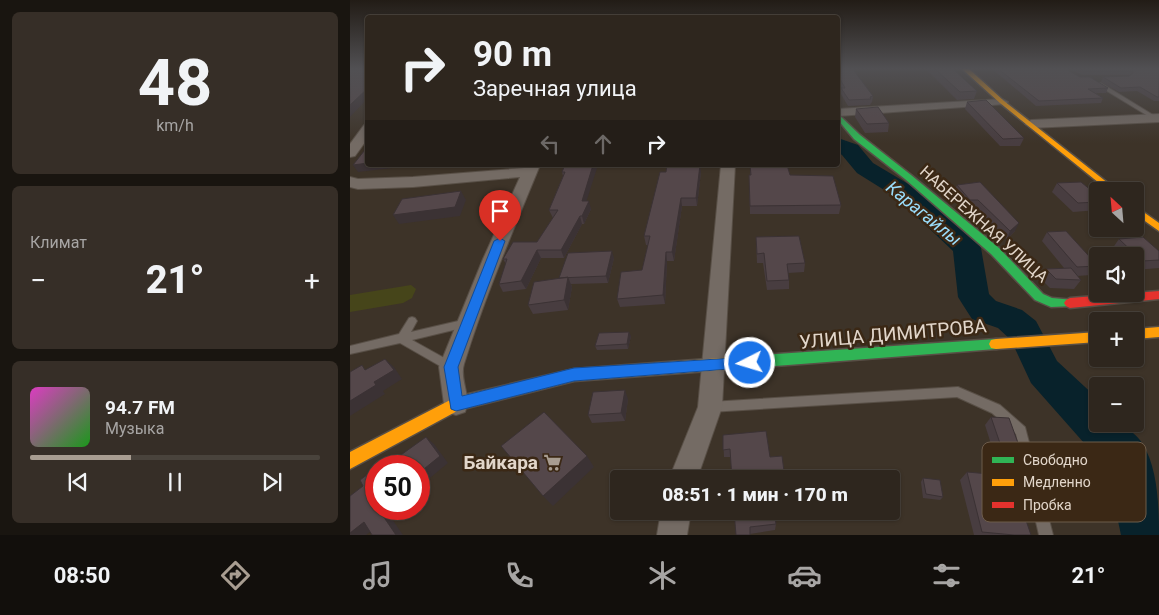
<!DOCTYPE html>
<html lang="ru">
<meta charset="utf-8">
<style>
:root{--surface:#2e261e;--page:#362e27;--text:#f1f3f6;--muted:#a7a5a4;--line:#49433c;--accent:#a89d91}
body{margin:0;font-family:Roboto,sans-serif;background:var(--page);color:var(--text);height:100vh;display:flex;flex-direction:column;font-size:19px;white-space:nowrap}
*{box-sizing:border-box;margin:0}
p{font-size:16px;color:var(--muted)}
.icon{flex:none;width:28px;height:28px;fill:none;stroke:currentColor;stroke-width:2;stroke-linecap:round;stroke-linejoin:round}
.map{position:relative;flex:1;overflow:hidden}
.sheet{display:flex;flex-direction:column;gap:12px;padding:12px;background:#191510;width:350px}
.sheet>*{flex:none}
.banner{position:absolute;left:15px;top:15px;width:475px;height:152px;border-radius:5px;box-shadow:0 1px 4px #0004,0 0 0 1px var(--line);background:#2e261e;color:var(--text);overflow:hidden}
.needle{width:32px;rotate:334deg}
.buttons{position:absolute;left:739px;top:182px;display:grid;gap:10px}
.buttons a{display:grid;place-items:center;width:55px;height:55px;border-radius:5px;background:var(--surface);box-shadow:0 1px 4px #0004,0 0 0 1px var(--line);font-size:25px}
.speed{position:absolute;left:15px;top:455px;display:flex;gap:10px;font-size:25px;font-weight:700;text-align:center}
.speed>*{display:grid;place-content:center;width:65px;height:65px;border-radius:50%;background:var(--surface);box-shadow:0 1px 4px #0004,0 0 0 1px var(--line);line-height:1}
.speed .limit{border:8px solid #d22;background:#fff;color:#111}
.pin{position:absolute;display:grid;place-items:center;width:42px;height:42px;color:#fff;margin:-51px -21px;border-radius:50% 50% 50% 0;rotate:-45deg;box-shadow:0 0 5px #0007}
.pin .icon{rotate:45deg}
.me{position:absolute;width:55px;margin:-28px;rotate:265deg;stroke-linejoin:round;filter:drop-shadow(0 0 4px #0008)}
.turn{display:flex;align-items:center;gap:18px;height:105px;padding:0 25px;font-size:22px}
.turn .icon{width:65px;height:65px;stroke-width:2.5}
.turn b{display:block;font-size:35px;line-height:42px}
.lanes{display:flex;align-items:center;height:48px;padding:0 25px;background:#0003;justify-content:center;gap:25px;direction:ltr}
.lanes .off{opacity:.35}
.big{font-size:38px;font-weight:800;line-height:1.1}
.sheet .widget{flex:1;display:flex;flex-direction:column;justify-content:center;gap:8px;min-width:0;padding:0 18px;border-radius:8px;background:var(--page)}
.sheet .dial{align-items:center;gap:0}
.dial b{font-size:65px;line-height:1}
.song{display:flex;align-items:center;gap:15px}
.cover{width:60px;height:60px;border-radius:8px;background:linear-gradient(135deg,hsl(310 70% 55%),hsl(120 70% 35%))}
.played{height:5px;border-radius:2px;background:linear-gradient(90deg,var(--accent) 35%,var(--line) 35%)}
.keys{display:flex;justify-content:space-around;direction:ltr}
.heat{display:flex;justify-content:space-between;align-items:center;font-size:28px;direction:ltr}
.trip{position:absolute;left:260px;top:470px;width:290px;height:50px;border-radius:5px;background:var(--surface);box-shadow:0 1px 4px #0004,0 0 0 1px var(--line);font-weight:800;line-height:50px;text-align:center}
.dock{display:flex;height:80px;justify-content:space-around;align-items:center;background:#120f0c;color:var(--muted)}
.dock .icon{width:35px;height:35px}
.dock .selected{color:var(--accent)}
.dock b{font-size:22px;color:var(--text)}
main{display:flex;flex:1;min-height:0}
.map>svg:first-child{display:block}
.green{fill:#46451a}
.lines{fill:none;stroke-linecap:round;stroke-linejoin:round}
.river{fill:#08222b;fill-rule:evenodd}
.lane-casing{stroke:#584f46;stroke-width:2}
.street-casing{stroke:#584f46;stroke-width:2}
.fast-casing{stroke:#584f46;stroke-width:3}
.slow-casing{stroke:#584f46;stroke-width:3}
.jam-casing{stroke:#584f46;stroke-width:3}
.lane{fill:#746b64;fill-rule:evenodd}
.street{fill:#746b64;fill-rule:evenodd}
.fast{fill:#30b455;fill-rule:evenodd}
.slow{fill:#ff9f0a;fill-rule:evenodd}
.jam{fill:#e5322d;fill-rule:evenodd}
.wall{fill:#483d40}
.shaded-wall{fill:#3b3234}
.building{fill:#54474a;stroke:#3b3234}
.route{fill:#1a73e8;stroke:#114b97}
.labels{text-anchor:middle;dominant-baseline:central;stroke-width:5;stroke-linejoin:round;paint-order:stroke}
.street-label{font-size:16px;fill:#e2d6ca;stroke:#3b2815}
.water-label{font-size:18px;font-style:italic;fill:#9addfb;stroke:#3b2815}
.near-street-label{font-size:19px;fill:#e2d6ca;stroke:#3b2815}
.near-poi-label{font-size:19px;font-weight:bold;fill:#e2d6ca;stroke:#3b2815;text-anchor:end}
.key{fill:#3b2815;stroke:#6d5c4b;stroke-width:1}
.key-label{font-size:14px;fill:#e2d6ca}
</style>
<main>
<section class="sheet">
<div class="widget dial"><b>48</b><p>km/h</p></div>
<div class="widget"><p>Климат</p>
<div class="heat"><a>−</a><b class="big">21°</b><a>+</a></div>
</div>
<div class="widget">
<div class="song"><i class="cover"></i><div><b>94.7 FM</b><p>Музыка</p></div></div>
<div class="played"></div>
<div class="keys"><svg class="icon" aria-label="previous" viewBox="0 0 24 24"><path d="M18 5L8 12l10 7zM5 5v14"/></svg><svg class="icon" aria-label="pause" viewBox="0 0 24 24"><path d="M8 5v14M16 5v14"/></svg><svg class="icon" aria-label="next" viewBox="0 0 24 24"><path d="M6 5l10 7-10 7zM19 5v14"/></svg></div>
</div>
</section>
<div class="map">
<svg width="809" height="535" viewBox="0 0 809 535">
<rect width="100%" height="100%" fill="#3d3328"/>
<!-- green -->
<path class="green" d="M61,285L66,289L62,298L53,303L0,312V295Z"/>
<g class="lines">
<!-- river -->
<path class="river" d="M488,138L508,145L523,163L565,188L627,241L631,248L639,294L646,301L672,310L686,321L707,361L748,399V424H773C779,430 788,436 792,443C808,467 809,508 809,535H771L757,469L681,383L661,340L648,328L622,319L613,305L608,297L603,251L547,198L507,173L492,155L488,152Z"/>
<defs>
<path id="lane" d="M747,83H751L808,118L803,119L747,85Z
M62,317L65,318L67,321L61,332L117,319L120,320L122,323L120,326L62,340L105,364L106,367L105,370L101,372L97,370L50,343L0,354V346L49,334L59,318Z
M608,387L650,405L675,427L703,535H689L666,434L642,413L607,397L360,412L356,411L354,407L356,403L360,402Z"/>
<path id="street" d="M652,99L658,102L656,104L488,116V109Z
M809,114V122L681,128L675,124L681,120Z
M18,124V138L5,156L0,157V144L14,125Z
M176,165H190C163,231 135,296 114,364C109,380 122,396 115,412L106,415L97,412L94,404L89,367L133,259L170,177L63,187L8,189L0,187V177L8,179L63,177L174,168Z
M371,165H385L372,407L347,479H319L348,407Z
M311,511H341L337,535H307Z"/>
<path id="fast" d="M488,114L510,135L561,175L649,248L693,294L702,298L724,300L726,303L724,306L701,307L685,300L641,254L555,179L504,139L488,120Z
M646,339L651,340L653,344L651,348L646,349L412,367L407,365L405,361L407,357L412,355Z"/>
<path id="slow" d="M611,68H618L654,101L768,191H759L650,103Z
M785,206L809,223V231L785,214Z
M809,327V337L785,339V329Z
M748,332V342L646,349L641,348L639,344L641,340L646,339Z
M412,355L417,357L419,361L417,365L412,367L224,381L109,410L0,469V452L106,397L224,369Z"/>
<path id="jam" d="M809,291V299L720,308L716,306L714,303L716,300L720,298Z"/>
</defs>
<!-- lane casing -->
<use href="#lane" class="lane-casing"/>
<!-- street casing -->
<use href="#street" class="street-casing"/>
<!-- fast casing -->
<use href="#fast" class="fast-casing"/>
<!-- slow casing -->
<use href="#slow" class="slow-casing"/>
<!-- jam casing -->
<use href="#jam" class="jam-casing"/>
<!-- lane -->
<use href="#lane" class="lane"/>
<!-- street -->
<use href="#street" class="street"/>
<!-- fast -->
<use href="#fast" class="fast"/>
<!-- slow -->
<use href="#slow" class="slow"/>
<!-- jam -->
<use href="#jam" class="jam"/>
</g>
<!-- wall -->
<path class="wall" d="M488,68L523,96L522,102L521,103L520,105L498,106L491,94V88L488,82Z
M575,68H602L627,91L624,99L607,100Z
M641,68H714L730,77L758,88L756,93H746L753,98L751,103L686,106Z
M718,68H809V101H804L787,91L769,92L751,82L753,77L779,76L780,75H732Z
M617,102L674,138L670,146H650L615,109Z
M506,109L539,123L538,132L515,133L505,117Z
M215,165L241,209L234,224H232L214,258H191L176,289L153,292L149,284L156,264L153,259L187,242L203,218L199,210L213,176L212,172Z
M400,165H437L440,175L491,205L489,214H400L399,175H400Z
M351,172L347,206H332L324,261H317L315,304L270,307L267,299L292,270L298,245H296L294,236Z
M630,182L665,231L657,239L625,207L618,208L604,192L607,185Z
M707,183L748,196V210L723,212L702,192Z
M697,232L748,266L741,275L727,276L731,280L724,289L700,288L690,278L696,269L714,268L692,241Z
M406,237L455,263L454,272L438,273L439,280V289L417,290L413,263H407Z
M769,239L809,251V268L785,270V256H770L762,249Z
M264,258L258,283L221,284L222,287L218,310L183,314L178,305L209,279Z
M281,336L278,349L247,350L245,346Z
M278,399L275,421L242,423L238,415Z
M641,417L673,457L666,464L647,463L635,425Z
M373,435L420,457H374Z
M617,472L681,535H624L610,480Z
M573,478L593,497L590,500L573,498L571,482Z
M384,511L426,524L425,530L400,534Z
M518,511H539L537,513Z"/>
<!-- shaded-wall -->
<path class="shaded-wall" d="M18,88V98L0,117V105Z
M18,163V165H68L8,172L3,165Z
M243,165H248L234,209L232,201Z
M350,165L351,172L347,206L346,198Z
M111,191L116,200L110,216L49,224L43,215Z
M331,198L332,206L324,261L322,252Z
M239,201L241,209L234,224L232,216Z
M230,216L232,224L214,258L211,250Z
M669,223L665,231L657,239L660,231Z
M187,250L191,258L176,289L171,281Z
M262,251L264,258L258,283L256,276Z
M316,252L317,261L315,304L313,295Z
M218,277L222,287L218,310L214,300Z
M279,332L281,336L278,349L277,344Z
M35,359L44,367L52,379L33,391L35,394L0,416V401Z
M275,390L278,399L275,421L271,413Z
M76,437L84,444L98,463L69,487V473Z
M237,456L244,467L203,506L193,496Z
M30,509H48L40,516L53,535H46L29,510Z
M14,522L25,528L16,535H0V533Z"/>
<!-- building -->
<path class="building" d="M1,68H18V88L0,105V69Z
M488,68H502L523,96L520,97L521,99L499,100L491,88H495L488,75Z
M584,68H602L627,91L610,92Z
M647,68H714L730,77H740L758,88L738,89L753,98L689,101Z
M728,68H809V97H807L790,87L771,88L753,77L779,76L783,73V71H734Z
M636,100L674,138L653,139L617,102Z
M528,107L539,123L517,124L506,109Z
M18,146V163L3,165Z
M215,165H243L232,201H239L232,216H230L211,250H187L171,281L149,284L157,259H153L163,242H187L208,210H199L215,172H212Z
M317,165H350L346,198H331L322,252H316L313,295L267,299L271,272L292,270L300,236H294L310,172H316Z
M400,165H437L440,175L483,176L491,205L400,206L399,175H401Z
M630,182L669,223L660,231L628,200H620L607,185Z
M731,182L748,196V202L728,203L707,183Z
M111,191L105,207L43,215L52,199Z
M716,231L748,266L727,267L697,232Z
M449,236L455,263L437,264L439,280L417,281L414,253L407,254L406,237Z
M793,237L809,251V260L792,261L769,239Z
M262,251L256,276L209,278L218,253Z
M721,268L731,280L706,279L696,269Z
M218,277L214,300L178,305L184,282Z
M279,332L277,344L245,346L249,333Z
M35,359L44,370L24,382L26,385L0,401V372L12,365L15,370Z
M275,390L271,413L238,415L243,392Z
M194,412L237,456L193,496L151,446Z
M641,417L659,418L673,457L654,455Z
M416,431L420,457L432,456L435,479H382L380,449L373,450V435Z
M76,437L90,456L69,473V466H29L39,459L41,462Z
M26,468V509H30L29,510L46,535H22L14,522L0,533V496L13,486L10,480Z
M617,472L661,476L681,535H664L632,532Z
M573,478L590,480L593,497L576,494Z
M384,511H424L426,524L400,527V535H386Z"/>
<!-- sky -->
<linearGradient id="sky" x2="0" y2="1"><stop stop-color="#221c16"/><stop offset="0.48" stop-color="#515053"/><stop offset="1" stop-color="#515053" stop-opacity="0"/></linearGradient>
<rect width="809" height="143" fill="url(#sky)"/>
<!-- route -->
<path class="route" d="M150,238L155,241L108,367L112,396L224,368L400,357L405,359L407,363L405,367L224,381L106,411L101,409L94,367L144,241Z"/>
<!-- icons -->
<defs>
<symbol id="supermarket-bare" viewBox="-9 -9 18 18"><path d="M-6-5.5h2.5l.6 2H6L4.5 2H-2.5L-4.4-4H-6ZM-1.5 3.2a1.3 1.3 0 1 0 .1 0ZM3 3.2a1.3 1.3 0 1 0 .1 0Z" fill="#a89d91" stroke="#3b2815" stroke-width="2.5" paint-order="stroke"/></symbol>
</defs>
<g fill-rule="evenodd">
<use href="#supermarket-bare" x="190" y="450" width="25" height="25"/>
</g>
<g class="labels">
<!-- street labels -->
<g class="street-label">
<text transform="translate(634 224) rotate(42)">НАБЕРЕЖНАЯ УЛИЦА</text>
</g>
<!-- water labels -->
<g class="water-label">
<text transform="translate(574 213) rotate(39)">Карагайлы</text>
</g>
<!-- near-street labels -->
<g class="near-street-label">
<text transform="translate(543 334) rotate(-5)">УЛИЦА ДИМИТРОВА</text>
</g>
<!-- near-poi labels -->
<g class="near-poi-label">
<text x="188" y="462">Байкара</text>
</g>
</g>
<!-- legend -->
<rect x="632" y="442" width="164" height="80" rx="8" class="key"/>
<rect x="642" y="457" width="22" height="6" fill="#30b455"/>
<rect x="642" y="479" width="22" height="7" fill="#ff9f0a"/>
<rect x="642" y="502" width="22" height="6" fill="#e5322d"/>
<g class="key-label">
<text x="673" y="465">Свободно</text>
<text x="673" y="487">Медленно</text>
<text x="673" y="510">Пробка</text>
</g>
</svg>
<div class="buttons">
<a><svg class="needle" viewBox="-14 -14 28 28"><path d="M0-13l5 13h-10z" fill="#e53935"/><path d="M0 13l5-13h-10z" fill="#a7a5a4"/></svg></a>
<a><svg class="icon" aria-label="sound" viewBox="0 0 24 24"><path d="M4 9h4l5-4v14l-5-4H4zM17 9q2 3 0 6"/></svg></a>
<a>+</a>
<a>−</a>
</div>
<div class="speed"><div class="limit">50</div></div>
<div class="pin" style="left:150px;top:241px;background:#d93025"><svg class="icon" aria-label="arrive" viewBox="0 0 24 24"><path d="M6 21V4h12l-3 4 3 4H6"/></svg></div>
<svg class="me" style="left:400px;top:363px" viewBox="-20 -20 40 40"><circle r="17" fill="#1a73e8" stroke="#fff" stroke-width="3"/><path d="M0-11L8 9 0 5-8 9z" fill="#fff"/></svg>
<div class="trip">08:51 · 1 мин · 170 m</div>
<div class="banner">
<div class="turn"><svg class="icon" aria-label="right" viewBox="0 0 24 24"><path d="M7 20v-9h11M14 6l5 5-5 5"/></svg><div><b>90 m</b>Заречная улица</div></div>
<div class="lanes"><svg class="icon off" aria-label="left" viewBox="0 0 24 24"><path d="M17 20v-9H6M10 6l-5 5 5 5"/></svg><svg class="icon off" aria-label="ahead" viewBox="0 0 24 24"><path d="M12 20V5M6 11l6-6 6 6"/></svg><svg class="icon" aria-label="right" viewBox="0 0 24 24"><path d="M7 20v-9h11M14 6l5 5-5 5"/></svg></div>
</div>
</div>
</main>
<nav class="dock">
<b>08:50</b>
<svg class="icon selected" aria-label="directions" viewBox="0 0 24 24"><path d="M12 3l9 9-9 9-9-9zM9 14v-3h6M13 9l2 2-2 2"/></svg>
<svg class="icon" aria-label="music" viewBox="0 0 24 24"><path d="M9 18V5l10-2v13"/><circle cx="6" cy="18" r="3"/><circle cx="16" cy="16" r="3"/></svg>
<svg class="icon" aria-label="phone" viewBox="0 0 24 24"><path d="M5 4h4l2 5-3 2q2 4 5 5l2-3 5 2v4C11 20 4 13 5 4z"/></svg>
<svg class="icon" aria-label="climate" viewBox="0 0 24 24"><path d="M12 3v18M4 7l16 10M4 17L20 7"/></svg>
<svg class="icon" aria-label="car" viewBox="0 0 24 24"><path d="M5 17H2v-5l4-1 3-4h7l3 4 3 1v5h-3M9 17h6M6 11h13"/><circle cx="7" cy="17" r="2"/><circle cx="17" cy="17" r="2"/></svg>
<svg class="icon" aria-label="filters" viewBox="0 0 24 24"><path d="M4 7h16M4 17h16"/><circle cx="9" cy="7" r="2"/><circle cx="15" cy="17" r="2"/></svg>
<b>21°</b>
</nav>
